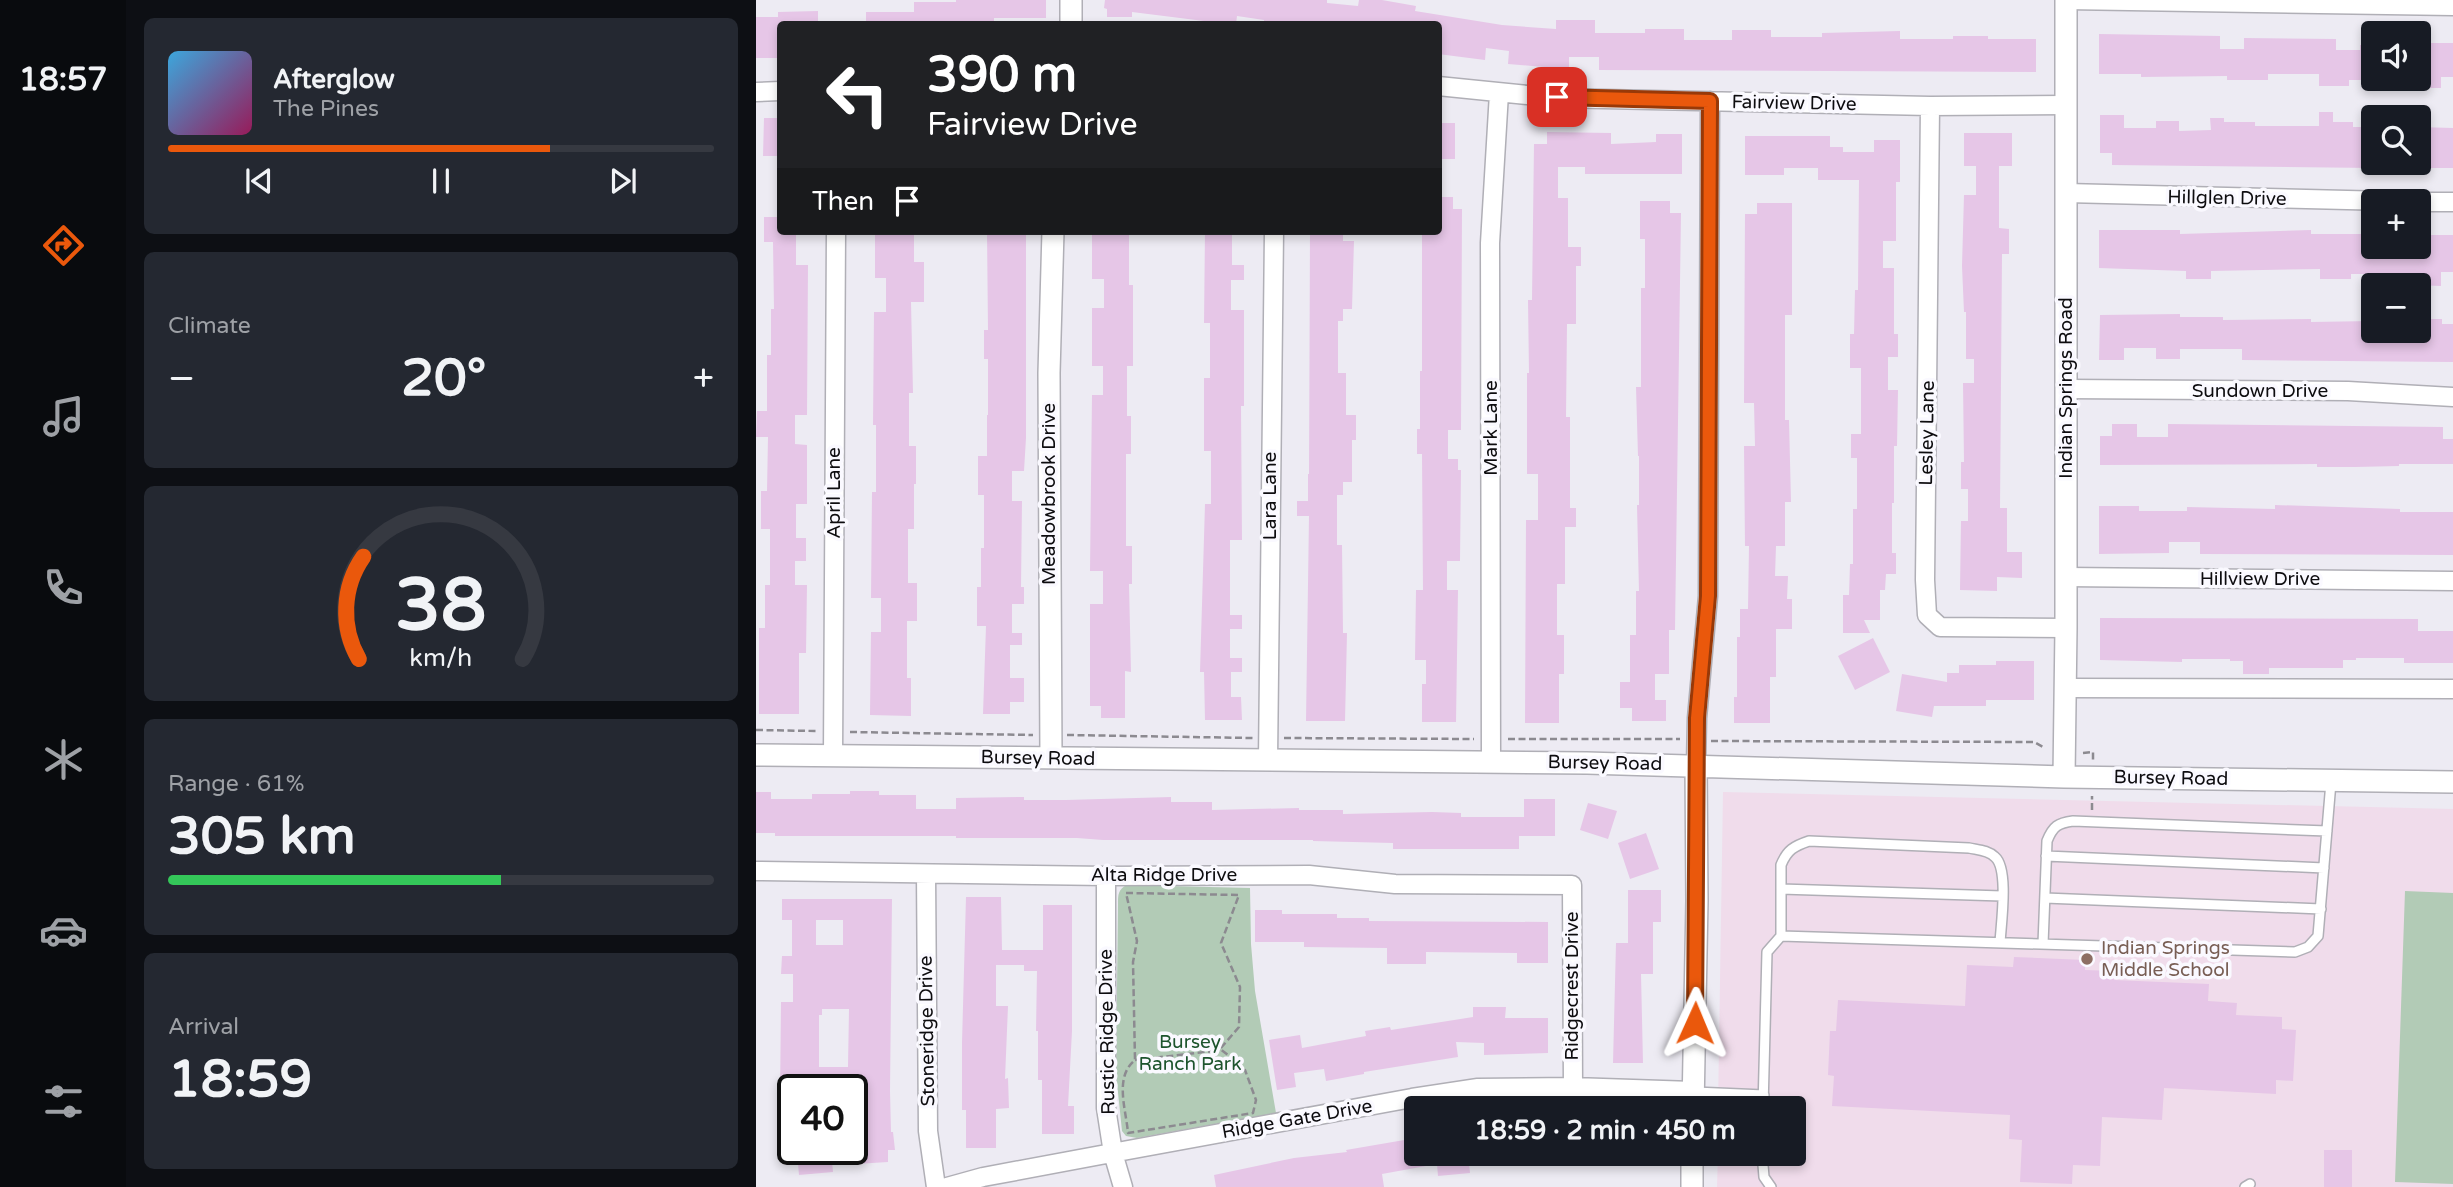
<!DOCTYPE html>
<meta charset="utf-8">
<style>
:root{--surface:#171b24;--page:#242831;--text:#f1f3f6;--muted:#9ea1a6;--line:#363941;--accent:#ea580c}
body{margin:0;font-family:"Varela Round",sans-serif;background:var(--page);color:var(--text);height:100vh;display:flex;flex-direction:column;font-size:26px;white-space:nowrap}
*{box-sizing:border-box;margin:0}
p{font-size:23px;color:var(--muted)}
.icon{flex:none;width:38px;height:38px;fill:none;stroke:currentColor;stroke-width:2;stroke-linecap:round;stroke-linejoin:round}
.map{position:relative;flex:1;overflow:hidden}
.side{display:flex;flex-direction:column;gap:18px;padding:18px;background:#0d0f14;width:630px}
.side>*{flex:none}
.banner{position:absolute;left:21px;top:21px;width:665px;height:214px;border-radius:7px;box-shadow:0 4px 10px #0003;background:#202124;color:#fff;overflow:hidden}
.controls{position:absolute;left:1605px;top:21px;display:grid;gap:14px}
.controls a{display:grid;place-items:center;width:70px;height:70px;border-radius:7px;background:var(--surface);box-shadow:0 4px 10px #0003;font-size:35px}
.speed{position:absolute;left:21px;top:1074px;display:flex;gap:14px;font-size:35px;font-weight:700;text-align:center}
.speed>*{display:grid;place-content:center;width:91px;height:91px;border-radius:50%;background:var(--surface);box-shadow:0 4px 10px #0003;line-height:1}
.speed .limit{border:4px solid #111;border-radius:10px;background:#fff;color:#111}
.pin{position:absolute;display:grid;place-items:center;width:60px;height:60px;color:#fff;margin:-30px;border-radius:14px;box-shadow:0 4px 10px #0006}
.me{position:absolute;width:77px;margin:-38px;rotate:1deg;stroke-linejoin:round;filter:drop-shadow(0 0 5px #0008)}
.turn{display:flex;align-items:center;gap:24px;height:147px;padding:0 35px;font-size:32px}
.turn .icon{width:91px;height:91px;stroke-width:2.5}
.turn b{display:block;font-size:49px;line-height:60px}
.then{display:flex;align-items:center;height:66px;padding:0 35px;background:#0003;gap:14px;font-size:26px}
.big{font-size:52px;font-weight:800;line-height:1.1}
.side .card{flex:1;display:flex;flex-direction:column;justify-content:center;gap:10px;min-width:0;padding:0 24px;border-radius:10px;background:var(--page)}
.side .dial{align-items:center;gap:0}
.dial svg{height:182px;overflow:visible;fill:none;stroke:var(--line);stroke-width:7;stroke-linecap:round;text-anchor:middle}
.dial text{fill:var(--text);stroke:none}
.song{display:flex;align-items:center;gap:21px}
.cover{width:84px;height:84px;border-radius:10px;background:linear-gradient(135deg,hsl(200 70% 55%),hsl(330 70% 35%))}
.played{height:7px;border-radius:4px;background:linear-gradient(90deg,var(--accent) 70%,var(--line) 70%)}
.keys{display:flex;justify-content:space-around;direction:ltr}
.heat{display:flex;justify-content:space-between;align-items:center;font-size:38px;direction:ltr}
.charge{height:10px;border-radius:5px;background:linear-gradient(90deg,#34c759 61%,var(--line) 0)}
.trip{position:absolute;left:648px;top:1096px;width:402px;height:70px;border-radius:7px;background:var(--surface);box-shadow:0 4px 10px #0003;font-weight:800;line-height:70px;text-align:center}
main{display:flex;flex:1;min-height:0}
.dock{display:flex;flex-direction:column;width:126px;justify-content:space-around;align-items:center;background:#090b0e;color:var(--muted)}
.dock .icon{width:49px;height:49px}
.dock .active{color:var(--accent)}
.dock b{font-size:32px;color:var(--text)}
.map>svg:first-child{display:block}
.education{fill:#f0dceb}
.green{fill:#b2cbb6}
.building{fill:#e6c6e7;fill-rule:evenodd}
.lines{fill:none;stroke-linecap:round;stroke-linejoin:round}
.service-casing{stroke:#b0afb6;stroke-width:12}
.minor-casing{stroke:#b0afb6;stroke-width:21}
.tertiary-casing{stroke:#b0afb6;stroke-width:24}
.path{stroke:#8c8a90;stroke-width:2.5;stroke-dasharray:7 3.5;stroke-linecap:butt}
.service{stroke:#fff;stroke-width:9}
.minor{stroke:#fff;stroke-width:18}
.tertiary{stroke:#fff;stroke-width:21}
.route-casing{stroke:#983908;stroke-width:18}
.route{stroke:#ea580c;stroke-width:12}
.education-dot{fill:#8d6e63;stroke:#faf9ff;stroke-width:2.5}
.labels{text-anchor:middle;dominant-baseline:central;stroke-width:7;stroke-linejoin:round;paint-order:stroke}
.street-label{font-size:19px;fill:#0d0c0f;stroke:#faf9ff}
.education-label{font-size:19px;fill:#785e54;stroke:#faf9ff;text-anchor:start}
.park-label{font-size:19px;fill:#1d542d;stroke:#faf9ff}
</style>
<main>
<nav class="dock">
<b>18:57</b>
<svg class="icon active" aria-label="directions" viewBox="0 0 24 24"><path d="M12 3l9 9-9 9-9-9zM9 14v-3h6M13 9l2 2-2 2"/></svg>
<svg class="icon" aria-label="music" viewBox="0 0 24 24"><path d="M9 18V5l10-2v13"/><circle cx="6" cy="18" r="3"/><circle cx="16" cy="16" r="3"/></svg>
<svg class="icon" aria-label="phone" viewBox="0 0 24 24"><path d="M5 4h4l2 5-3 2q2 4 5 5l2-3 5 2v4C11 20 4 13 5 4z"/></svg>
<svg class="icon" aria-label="climate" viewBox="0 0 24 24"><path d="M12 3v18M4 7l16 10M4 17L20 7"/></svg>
<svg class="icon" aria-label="car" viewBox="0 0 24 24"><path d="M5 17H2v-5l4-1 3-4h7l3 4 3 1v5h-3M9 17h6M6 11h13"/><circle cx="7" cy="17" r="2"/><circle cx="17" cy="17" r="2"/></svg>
<svg class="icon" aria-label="filters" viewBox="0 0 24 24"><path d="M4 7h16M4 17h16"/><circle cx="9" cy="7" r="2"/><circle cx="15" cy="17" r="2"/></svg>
</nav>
<section class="side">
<div class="card">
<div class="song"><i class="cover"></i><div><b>Afterglow</b><p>The Pines</p></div></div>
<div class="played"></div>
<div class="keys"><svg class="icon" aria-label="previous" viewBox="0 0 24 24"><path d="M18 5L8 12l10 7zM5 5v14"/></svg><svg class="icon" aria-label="pause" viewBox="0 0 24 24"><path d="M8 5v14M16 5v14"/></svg><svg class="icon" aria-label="next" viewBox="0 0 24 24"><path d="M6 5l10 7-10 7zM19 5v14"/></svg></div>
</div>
<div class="card"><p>Climate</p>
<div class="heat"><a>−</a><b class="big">20°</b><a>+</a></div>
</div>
<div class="card dial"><svg viewBox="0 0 100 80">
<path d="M14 69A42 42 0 1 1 86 69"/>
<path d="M14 69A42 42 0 0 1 16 24" stroke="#ea580c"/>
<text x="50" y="56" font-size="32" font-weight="700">38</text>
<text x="50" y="72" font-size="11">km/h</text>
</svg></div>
<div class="card"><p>Range · 61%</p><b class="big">305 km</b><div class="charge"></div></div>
<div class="card"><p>Arrival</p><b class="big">18:59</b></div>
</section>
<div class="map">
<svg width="1697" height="1187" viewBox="0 0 1697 1187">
<rect width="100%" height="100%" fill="#edebf3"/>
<!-- education -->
<path class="education" d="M967,792L1697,809V1187H961L962,1153H1038V1108H962Z"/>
<!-- green -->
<path class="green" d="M371,885L494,888L495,944L499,991L520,1113L381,1138L370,1136L366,1131L360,1073L362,904C362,895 362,889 371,885Z
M1649,891L1697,893V1184L1639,1182Z"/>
<!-- building -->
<path class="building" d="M200,0H290V18H238V24H110V12H158V2H200Z
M349,0H571V3L602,6L603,0H626L660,6L659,11L746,25L800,29V20H839V33H889V29H928V40H976V30H1015V37H1066V33L1144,31V39H1197V36H1232V39H1280V72L843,70V57H813V68H800L752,64L753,51L730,48L729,60L682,54V24H508V20L481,16L480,24H472L376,12V17H351V9L348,8Z
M62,11V24H24V58H0V17H22V12Z
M1343,34L1464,36V49H1488V38L1580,39V50H1604V45H1617V80H1593V86H1563V74H1512V80H1471V76L1385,77V74H1343Z
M1672,43H1697V77H1685V88H1662V54H1672Z
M1563,112H1577V122H1597V127H1617V168L1356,165V153H1344V115H1368V128H1400V121H1423V131L1455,130L1454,118H1468V122H1499V126H1563Z
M8,118H24V156H7Z
M682,123H699V159H682Z
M1662,127L1697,128V168H1662Z
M791,132L855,133V144L900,142V134H926V174H829V167H802V198H812V247H825V266H820V324H811L810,417H814V508H820V527H809V584H801V635H808V674H803V723H769L770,520H782V474H771V373H773L772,300H776L778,144H791Z
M1208,133H1256V166H1243V228L1253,229V254H1246L1244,508H1251V552H1266V578L1241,577V591L1204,590L1205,521H1212V489H1205V462H1208L1207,383H1218V359H1210V312H1208L1206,266L1208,195H1220V166H1208Z
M989,136H1074V147H1087V152H1118V140H1144V182H1140V241H1127V268H1138V334H1142V357H1132V390H1142L1141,446H1138V503H1136V553H1140V574H1130L1129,590H1124V620H1108L1114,633H1087V595H1093L1094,564H1097V509H1101V458H1095V434H1105V368H1094V334H1098L1099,290H1102L1103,180H1062V168H1028V175H989Z
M682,197H697V209H706L705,430H692V459H702V470H705L704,561H691V590H702L700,722H666V684H670V660H659L660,590H667L666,454H661V429H664V371H666V231H682Z
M884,201H914V213H925L919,630H913V674H899V700H910V721H876V708H864V682H874V635H880V591H883L881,505H883V456H882L880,387H885V288H889V239H884Z
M1001,203H1036V315H1029V420H1033L1035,502H1029V546H1020L1019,576H1032L1031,599H1036V629H1020V677H1014V723H978V697H981V637H984V609H992L993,546H989L988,446H999L998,403H988L989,214H1001Z
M8,217H24V231H40V265H52L51,415H39V444L51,445V504H40V538H50V561H39V585H51L50,653H43V714H3V628H9V585H14V529H5V491H11L12,437H0L1,411H11V355H15V309H18L17,242H8Z
M1343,230H1424V234L1555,230V234H1617V247H1662V235H1697V272H1685V286L1660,285V274H1595V279H1564V269L1455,271V279H1430V271L1343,268Z
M119,231H158V262H168V302H155L157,393H153V446H160V484H158V529H152V583H161V621H151V678H155V716L114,715L115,632H125V598H115L116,492H120V425H117L118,312H130V278H119Z
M231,231H270V438L268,471H256V501H266L265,587H268V604H256V633H266V645H254V678H268V702H254V714H227L230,626H221V587H225V548H228V495H222V456H231V415H232V359H228V330H232Z
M336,231H373V285H377V366H371V416H375V454H370V546H376V584H373L375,672L369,671V718H345V706H334V604H347V571H334L336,395H347V366H336V308H348V279H336Z
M449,231H476V265H488V280H475V310H488V406H485L486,540H474V615H486V629H474V658H486V672H475V697H485L486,720H449L448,672H444L449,504H455V451H448V378H454V323H448Z
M554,231H587V241H598L596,309H587V321H582V373H590V415H600V440H596V482H587V495H581V545H586L587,633H591L589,721H550L553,516H541V501H552V474H553Z
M1424,314V317H1467V320L1555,319V322L1617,321V331H1662V319H1686V324H1697V362L1486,360V349H1424V359H1400V348H1368V360H1343L1344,315Z
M1356,424H1381V437H1412V424L1687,427V439H1697V464H1643V466L1599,467H1561V464L1344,465V436H1356Z
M1519,505L1644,509V512H1697V555L1444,554V542H1413V553L1343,554V506H1383V511H1431V507L1519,509Z
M1344,618L1662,619V631H1697V663H1648V658H1600V660H1587V668H1513V674H1487V661H1474V659H1426V662L1344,660Z
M1117,638L1134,672L1099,690L1082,656Z
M1240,661H1278V700H1230V706H1178L1176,717L1140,711L1146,674L1191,682V673H1203V665H1240Z
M94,791H123V795H160V809H200V798L268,797V800H310L415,797V802H456V810L543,808V810H587V814L676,812L705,813V817H768V799H799V836H763V849H637V843L557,841V840H347L321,838H200V836H19V833H0V792H15V799H56V794H94Z
M832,803L861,811L852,839L824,830Z
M890,833L903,869L874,879L862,843Z
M872,890H905V922H897V974H885L887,1063H857L860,943H872Z
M210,897H245L246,950H287V905H316V1031L312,1106H318V1134H286V1080H282V1031H280L281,971H268V965H240V1006H252L249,1079L252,1078L253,1108L240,1109V1148H210V1110H206V1043Z
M26,899H136L134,1091L135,1132H137L139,1150H132V1162L100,1164L96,1082H72V1090H37V1150H75L77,1172L43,1175L42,1164L30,1165L29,1156H26L24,1099L25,1002H37V974H25L26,956H36V920H26ZM60,920H87V945H60ZM66,1009H93L92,1067H63V1015H66Z
M499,910H526V914H581V918H613V921L792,922V963H761V953L670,952V964H631V948L548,947V942H499Z
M1258,957L1329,960V970L1359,971L1358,980L1453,984L1452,1001L1481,1003L1480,1015L1526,1017V1029L1540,1030L1537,1081L1520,1080V1094L1408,1088L1406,1120L1346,1117L1344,1166L1317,1165L1316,1184L1264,1182L1266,1140L1253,1139L1254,1115L1076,1106L1078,1076L1072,1075L1074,1031H1080L1082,1000L1209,1006L1211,965L1257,967Z
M717,1007H750L749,1018H792V1053L728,1055V1043L700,1042L702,1057L608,1072V1074L570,1081L568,1069L538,1073L540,1087L521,1090L513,1040L544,1035L546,1048L610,1036L609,1031L634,1027L635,1030L717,1017Z
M660,1138V1153H712L714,1173L682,1176L681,1164L626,1174L628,1187H460L458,1175L538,1158L591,1152L590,1150Z
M1568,1150H1596V1187H1568Z"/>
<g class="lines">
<defs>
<path id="service" d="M1290,856L1568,868
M1025,889L1246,896
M1289,898L1565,909
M1025,936V865C1031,850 1038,846 1053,841L1213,848C1222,850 1232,850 1239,857C1253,869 1245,924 1244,943
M1287,944L1291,841C1297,826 1302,823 1317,821L1571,831
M939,1092L1008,1095
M1007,1108L1011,952L1025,936L1539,952L1552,947L1562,936L1575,782
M1006,1153L1008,1177L1015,1187
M1489,1187L1494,1184"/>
<path id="minor" d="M1310,0L1697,6
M682,86L801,98L1174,106L1310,105
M0,92L24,91
M1174,106L1169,580L1171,615L1184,627L1310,628
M1310,193L1632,201
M1662,202H1697
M1310,389L1592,391L1697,397
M1310,577L1697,581
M1309,688L1697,689
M77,756L80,231
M512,760L518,231
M735,762L734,243L743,93
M940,765L941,718L952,596L954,101
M0,871L350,876L553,875L639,884L816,885L817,1087
M170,874L172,1131L180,1187
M350,876V1108L357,1153L367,1187
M191,1187L227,1177L345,1155L656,1098L722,1088L817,1087L937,1091"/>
<path id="tertiary" d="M315,24V0
M0,755L831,763L1308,777L1697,782
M295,758L293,373L297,231
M1308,777L1310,628V0
M937,1108L941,901L940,765
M936,1187V1153"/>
</defs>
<!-- service casing -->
<use href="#service" class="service-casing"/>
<!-- minor casing -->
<use href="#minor" class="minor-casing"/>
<!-- tertiary casing -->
<use href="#tertiary" class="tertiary-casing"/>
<!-- path -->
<path class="path" d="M0,730L60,731
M94,732L277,735
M311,735L497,738
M528,738L718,739
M752,739H924
M955,741L1278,742L1289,748
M1327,753L1337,752V761
M1336,810V796
M370,893L483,895L465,943L484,987L483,1027L464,1049L472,1055L477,1068L489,1070L500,1100L497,1113L372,1133C370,1109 358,1077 379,1060L377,962L381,941Z
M379,1060L458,1051L464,1049"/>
<!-- service -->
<use href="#service" class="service"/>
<!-- minor -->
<use href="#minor" class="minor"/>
<!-- tertiary -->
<use href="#tertiary" class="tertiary"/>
</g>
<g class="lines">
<defs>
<path id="route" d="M801,97L954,101L952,596L941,718L939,1023"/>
</defs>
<!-- route casing -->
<use href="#route" class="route-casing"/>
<!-- route -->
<use href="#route" class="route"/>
</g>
<!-- markers -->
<circle class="education-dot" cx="1331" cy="959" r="7"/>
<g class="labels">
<!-- street labels -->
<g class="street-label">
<text transform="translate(1038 103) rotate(1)">Fairview Drive</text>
<text transform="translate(1471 198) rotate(1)">Hillglen Drive</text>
<text transform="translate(1310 388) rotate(-90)">Indian Springs Road</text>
<text x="1504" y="391">Sundown Drive</text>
<text transform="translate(735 428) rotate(-90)">Mark Lane</text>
<text transform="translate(1171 433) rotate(-89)">Lesley Lane</text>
<text transform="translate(78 493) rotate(-90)">April Lane</text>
<text transform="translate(293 494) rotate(-90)">Meadowbrook Drive</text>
<text transform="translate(514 496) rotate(-90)">Lara Lane</text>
<text x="1504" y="579">Hillview Drive</text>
<text transform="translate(282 758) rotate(1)">Bursey Road</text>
<text transform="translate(849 763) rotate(1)">Bursey Road</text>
<text transform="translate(1415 778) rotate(1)">Bursey Road</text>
<text x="408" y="875">Alta Ridge Drive</text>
<text transform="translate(816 986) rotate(-90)">Ridgecrest Drive</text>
<text transform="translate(171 1031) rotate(-91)">Stoneridge Drive</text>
<text transform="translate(351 1032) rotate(-91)">Rustic Ridge Drive</text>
<text transform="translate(541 1119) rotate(-10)">Ridge Gate Drive</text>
</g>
<!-- education labels -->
<g class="education-label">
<text x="1345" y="948">Indian Springs<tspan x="1345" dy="22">Middle School</tspan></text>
</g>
<!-- park labels -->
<g class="park-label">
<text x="434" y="1042">Bursey<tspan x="434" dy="22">Ranch Park</tspan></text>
</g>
</g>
</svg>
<div class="controls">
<a><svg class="icon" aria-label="sound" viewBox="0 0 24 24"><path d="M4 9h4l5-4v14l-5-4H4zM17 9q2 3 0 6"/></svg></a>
<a><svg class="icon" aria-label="search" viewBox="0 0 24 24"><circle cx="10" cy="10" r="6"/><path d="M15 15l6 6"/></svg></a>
<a>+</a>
<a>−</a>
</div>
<div class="speed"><div class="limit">40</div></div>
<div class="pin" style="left:801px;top:97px;background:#d93025"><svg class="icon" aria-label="arrive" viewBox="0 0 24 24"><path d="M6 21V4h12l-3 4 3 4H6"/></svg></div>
<svg class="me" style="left:939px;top:1023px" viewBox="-20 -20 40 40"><path d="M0-17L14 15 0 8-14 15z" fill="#ea580c" stroke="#fff" stroke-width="4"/></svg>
<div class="trip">18:59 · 2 min · 450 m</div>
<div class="banner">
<div class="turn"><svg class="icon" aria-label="left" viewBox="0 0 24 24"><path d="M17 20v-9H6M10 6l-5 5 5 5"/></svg><div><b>390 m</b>Fairview Drive</div></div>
<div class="then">Then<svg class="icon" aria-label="arrive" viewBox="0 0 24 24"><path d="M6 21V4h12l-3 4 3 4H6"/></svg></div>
</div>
</div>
</main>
